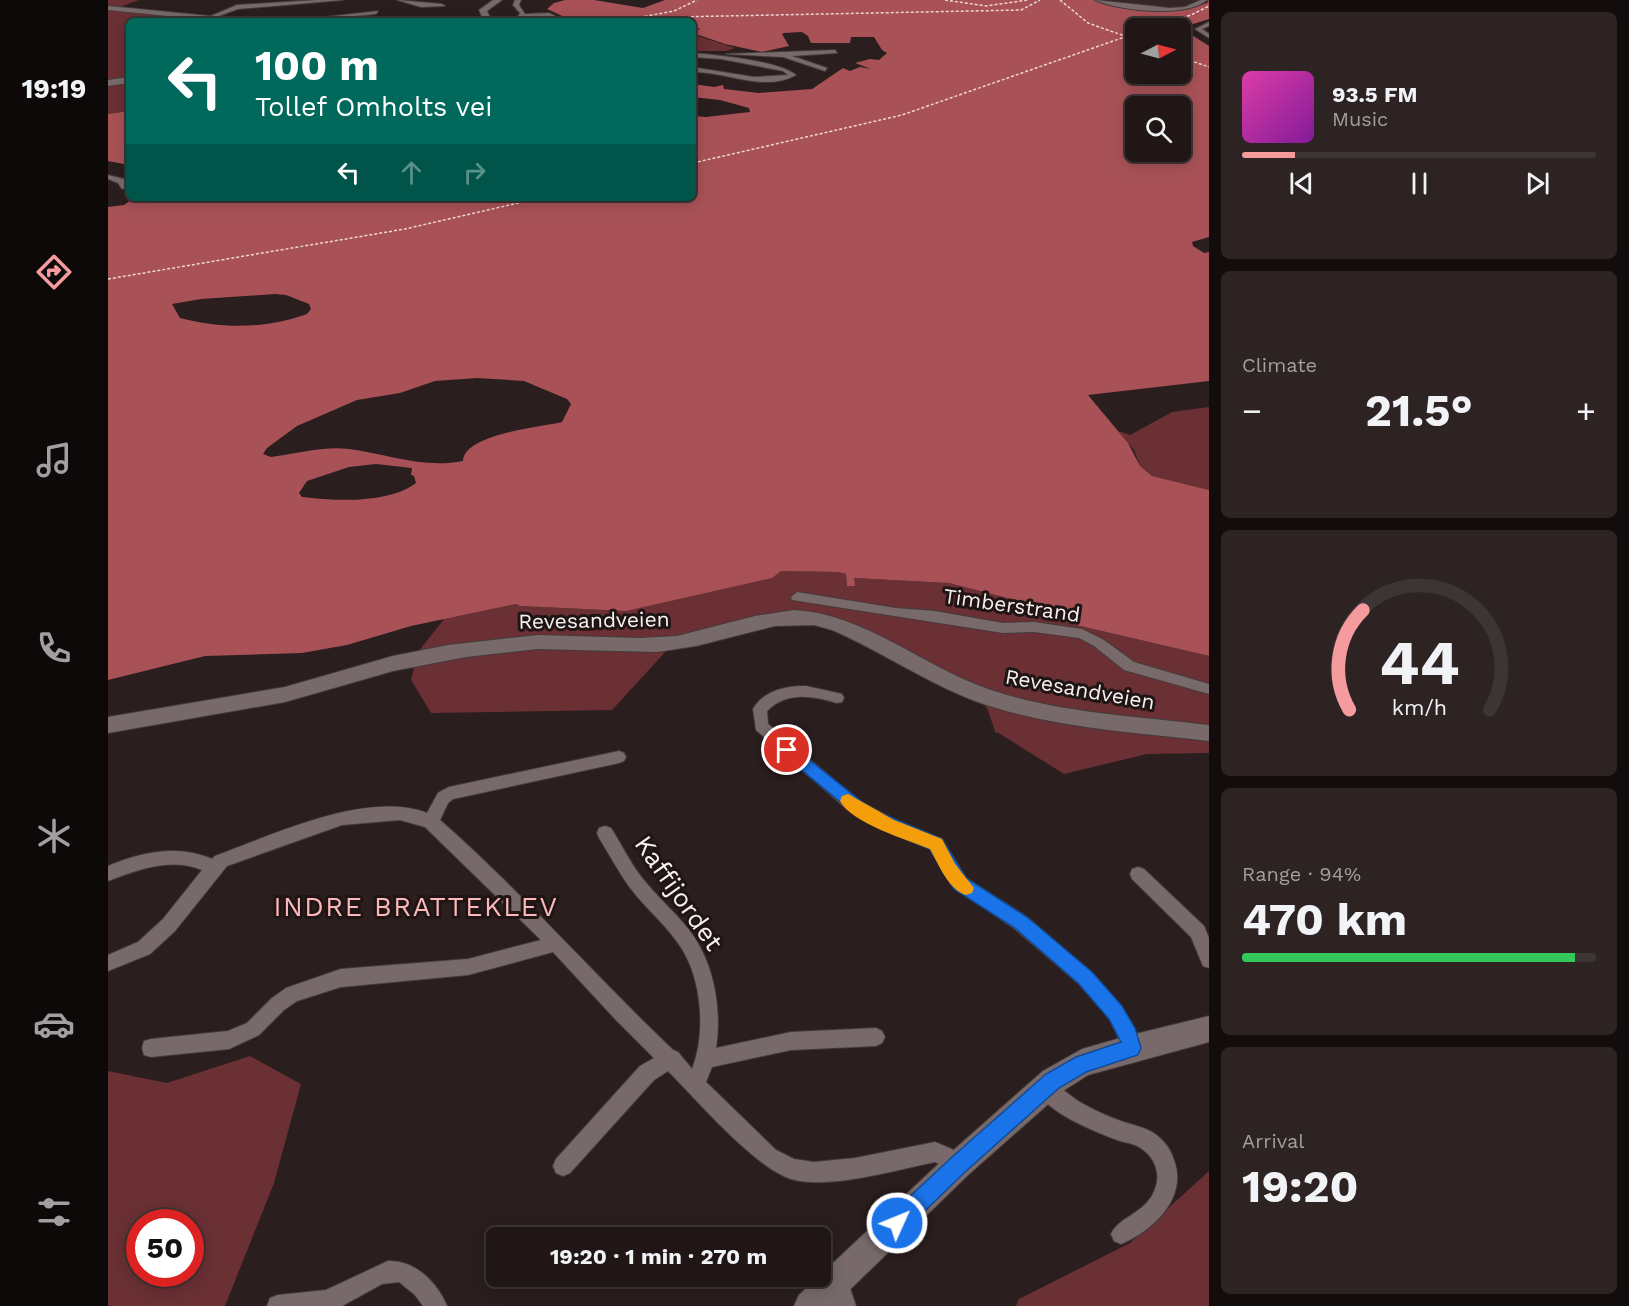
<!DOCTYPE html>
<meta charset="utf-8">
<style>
:root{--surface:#201616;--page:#2d2323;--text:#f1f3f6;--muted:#a29fa1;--line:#3d3535;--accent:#f59b9d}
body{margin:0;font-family:"Work Sans",sans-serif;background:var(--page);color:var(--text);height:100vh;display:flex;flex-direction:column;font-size:22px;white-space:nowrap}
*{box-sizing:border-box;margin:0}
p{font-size:20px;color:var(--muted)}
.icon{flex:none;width:33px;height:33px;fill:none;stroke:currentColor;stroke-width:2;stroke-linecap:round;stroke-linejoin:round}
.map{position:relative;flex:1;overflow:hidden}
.sheet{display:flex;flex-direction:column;gap:12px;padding:12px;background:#120c0c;width:420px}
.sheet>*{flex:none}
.hud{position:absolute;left:18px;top:18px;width:570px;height:183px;border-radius:9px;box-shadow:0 3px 15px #0003,0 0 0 2px var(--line);background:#00695c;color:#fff;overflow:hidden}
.needle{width:39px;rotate:84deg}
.buttons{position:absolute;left:1017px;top:18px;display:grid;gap:12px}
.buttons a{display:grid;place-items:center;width:66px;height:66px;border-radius:9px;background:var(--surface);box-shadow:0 3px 15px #0003,0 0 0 2px var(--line);font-size:30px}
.speed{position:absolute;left:18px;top:1209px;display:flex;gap:12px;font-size:30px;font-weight:700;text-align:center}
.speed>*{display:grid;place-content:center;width:78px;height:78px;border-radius:50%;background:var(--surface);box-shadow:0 3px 15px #0003,0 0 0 2px var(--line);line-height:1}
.speed .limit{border:9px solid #d22;background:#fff;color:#111}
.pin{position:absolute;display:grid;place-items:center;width:51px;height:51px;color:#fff;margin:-26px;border:3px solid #fff;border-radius:50%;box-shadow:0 2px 6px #0007}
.me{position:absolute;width:66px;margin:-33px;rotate:46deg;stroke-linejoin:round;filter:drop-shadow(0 0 4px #0008)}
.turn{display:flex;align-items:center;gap:21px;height:126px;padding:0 30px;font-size:27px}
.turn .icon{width:78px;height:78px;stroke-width:2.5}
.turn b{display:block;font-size:42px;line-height:51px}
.lanes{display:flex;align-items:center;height:57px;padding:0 30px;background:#0003;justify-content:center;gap:30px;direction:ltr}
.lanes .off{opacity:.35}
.big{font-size:45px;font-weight:700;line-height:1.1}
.sheet .widget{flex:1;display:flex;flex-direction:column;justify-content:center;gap:9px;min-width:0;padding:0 21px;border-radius:9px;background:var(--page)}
.sheet .dial{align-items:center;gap:0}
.dial svg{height:156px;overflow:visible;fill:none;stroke:var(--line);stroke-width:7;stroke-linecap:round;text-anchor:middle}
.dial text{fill:var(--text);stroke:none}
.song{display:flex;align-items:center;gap:18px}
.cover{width:72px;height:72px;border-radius:9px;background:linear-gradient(135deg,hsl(320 70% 55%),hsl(290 70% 35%))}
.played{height:6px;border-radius:3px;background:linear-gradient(90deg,var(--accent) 15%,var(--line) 15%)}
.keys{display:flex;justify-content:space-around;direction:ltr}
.heat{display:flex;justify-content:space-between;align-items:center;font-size:33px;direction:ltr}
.charge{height:9px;border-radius:4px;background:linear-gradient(90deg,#34c759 94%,var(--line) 0)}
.trip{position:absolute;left:378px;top:1227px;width:345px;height:60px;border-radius:9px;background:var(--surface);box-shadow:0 3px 15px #0003,0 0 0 2px var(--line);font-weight:700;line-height:60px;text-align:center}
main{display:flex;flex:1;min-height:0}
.menu{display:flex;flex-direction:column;width:108px;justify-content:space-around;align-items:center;background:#0d0909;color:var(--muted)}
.menu .icon{width:42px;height:42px}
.menu .selected{color:var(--accent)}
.menu b{font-size:27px;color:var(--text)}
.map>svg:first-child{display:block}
.built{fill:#372525}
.green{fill:#6a3034;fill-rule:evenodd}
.water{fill:#a85257;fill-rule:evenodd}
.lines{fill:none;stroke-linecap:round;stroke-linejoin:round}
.ferry{stroke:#f0d6d6;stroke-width:1.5;stroke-dasharray:3 2;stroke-linecap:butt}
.street-casing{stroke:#453b3b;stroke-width:2}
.secondary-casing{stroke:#453b3b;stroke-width:2}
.street{fill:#786a6a;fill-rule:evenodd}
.secondary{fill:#786a6a;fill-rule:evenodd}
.route{fill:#1a73e8;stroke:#114b97;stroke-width:1.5}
.slow{fill:#f59e0b}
.labels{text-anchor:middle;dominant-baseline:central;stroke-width:6;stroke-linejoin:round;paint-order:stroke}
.street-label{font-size:21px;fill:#f9f1f1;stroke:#201515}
.near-street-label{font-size:26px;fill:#f9f1f1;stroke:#201515}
.near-neighbourhood-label{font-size:27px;letter-spacing:1.5px;fill:#fdb8b9;stroke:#201515}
</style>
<main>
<nav class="menu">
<b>19:19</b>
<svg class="icon selected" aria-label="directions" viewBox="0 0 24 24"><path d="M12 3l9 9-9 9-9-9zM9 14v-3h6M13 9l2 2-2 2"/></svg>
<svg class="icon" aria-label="music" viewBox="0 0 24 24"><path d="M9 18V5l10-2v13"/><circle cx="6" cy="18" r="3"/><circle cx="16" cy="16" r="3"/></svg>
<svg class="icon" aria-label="phone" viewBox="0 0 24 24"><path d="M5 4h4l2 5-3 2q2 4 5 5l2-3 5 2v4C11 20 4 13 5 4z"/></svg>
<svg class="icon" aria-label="climate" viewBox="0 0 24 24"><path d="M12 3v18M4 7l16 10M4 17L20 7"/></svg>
<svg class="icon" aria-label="car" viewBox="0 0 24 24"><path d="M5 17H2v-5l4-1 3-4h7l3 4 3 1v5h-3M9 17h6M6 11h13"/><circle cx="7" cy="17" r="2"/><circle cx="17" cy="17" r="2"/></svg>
<svg class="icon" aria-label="filters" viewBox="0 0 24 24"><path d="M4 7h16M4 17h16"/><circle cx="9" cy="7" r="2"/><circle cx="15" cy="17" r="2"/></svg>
</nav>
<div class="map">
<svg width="1101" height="1306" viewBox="0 0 1101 1306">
<rect width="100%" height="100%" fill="#2a1e1e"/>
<!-- built -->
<path class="built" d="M986,0H1098L1101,2L1079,8L1033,9Z"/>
<!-- green -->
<path class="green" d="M0,0H31L12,7L100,18V21H21V54L16,56L21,63V111L0,114Z
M590,36L627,48L619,51H585V38Z
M1101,407V490L1044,476L1032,466L1026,450L1010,431L1022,435L1064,412Z
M673,571L730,572L738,574L739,586L745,578L841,583L903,599L921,614L1101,656V753L1039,754L956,774L889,732L888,734L879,708L846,674L725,619L572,636L504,710L323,713L303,680L310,652L336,619L408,604L412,606L518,611Z
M142,1056L193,1084L166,1183L117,1306H0V1071L59,1083ZM32,1222H82V1274H32Z
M1101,1171V1306H908L911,1299L1022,1243Z"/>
<!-- water -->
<path class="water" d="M457,0H486L535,8L557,0H986C1022,7 1066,18 1101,2L1098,0H1101V19L1073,28L1101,46V237L1084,242L1085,246L1096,253L1101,252V381L980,395L1020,443L1032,466L1044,476L1101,490V656L921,614L903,599L841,583L746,578L747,586H739L738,574L730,572L673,571L664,578L518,611L412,606L408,604L303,626L239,645L194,653L97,656L0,680V207L16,205L26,198H585V116L598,117L642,112L641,108L612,100L585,97V84L606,87L615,85L616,89L651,93L704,89L735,68L742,71L752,67L763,69L747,63L762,59L771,60L779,53L774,50L766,37H743L742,43H703L700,36L694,32L676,33L674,34L681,46L654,52L617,44L585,33L592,29L585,26V21H465L439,9L446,3ZM1028,28H1072V74H1028ZM1028,106H1072V152H1028ZM167,294L178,295L201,304L203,309L199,314C158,329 114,329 72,318L64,304L93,299ZM369,378L416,381L459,399L463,404L454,422C433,427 356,434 355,461C315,469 280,454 241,449C215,446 188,454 163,457L155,454L159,448L189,426L249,400L292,393L327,381ZM268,464L304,468L303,475L306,476L308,483C280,504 227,501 194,497L191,493L199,481L241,467Z
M21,111V165L0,161V114Z"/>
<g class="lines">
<!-- ferry -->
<path class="ferry" d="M837,0L878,6L920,0
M952,0L980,23L1028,40
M512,21L566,11L589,0
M533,21L566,17L913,10L932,0
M1041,28L1083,15L1101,6
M1072,57L1101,67
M585,163L794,115L1028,33
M0,279L297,229L432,198"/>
<defs>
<path id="street" d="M209,0H235L130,9L103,19L98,18L129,5Z
M289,0L334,4L337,6L313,7Z
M407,0H413L411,5L417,14L441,13L457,21H450L440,17L414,18L412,21H408L412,13L405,5Z
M987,0L1062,8L1077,7L1093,0H1099C1078,18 1011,11 987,0Z
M270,11L268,14L196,21L199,19Z
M1101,22V26L1094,29L1101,34V38L1087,29Z
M727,50L729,53L684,56L719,68L717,71L675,57L618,54Z
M585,53C609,55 671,61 688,75C657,93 617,71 585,72V68H590L646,77L680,75L675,71L613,59L585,57Z
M0,175L16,179L21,187L14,189L10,183L0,179Z
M689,592L788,608L827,611L895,623L926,622L974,629L996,640L1026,662L1101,684V694L1016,670L986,646L971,638L926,632L895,633L684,600L683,597Z
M698,686L734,694L736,698L734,702L729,703C705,696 679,691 659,711L660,724L750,800L787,820L834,839L858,878L919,917L983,972L1013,1006L1026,1029L1032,1048L1030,1055L1023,1057L1016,1055L1011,1038L1001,1018L971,984L907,929L846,888L822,849L775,830L740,810L648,730L645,709C656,690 678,686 698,686Z
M511,751L516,753L518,757L516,761L511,763L345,799L340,803L332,820C414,892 486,975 565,1050L570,1052L584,1069C598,1034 594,981 574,949C560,926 539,910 523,889C511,873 502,855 491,838L489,833L491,828L497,826L503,828C514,845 522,863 535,879C549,897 567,912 581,930C606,962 614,1009 608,1048L683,1032L768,1028L774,1031L777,1037L774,1043L768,1046L683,1050L604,1067L598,1082L668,1150L686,1159L706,1162L747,1158L827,1142L853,1153L860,1165L857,1172L850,1175L827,1162C788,1170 720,1190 683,1179C646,1167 589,1100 560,1071L546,1080L462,1173L455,1176L448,1173L445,1166L448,1159L532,1066L546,1058L508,1020L445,952L360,975L233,987L189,1001L176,1010L151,1035L121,1049L43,1057L36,1055L34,1048L36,1041L43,1039L120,1031L139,1023L164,998L178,988L233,969L360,959L433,940L317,827L292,820L234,825L119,866L67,931L42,954L0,971V955L30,942L55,919L94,870C62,857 30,870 0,881V866C33,852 70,844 104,859L107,856C165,835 259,790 319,813L330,793L341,787Z
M1030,867L1036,869L1096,926L1101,938V968L1095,966L1083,937L1024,879L1022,874L1024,869Z
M937,1078C952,1085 964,1099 979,1106C990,1112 1001,1117 1013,1121C1024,1125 1037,1127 1047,1134C1056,1140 1063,1150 1066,1160C1080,1198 1045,1231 1013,1244L1006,1241L1003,1234C1010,1217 1039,1213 1047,1189C1053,1174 1047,1158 1034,1149C1028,1144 1020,1143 1012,1141C988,1132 938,1113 927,1088L930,1081Z
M280,1261C307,1260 329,1282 339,1306H315L307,1295L291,1282L274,1284L234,1306H159L162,1298L170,1295L218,1290Z
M729,1270L737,1273L748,1306H726L718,1281L721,1273Z"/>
<path id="secondary" d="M385,0H394L379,11L384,21H376L371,10Z
M0,6L133,19L137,21H109L0,10Z
M21,77V83L0,86V80Z
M686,610C757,614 814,666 880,689C950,713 1028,716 1101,725V741C1023,732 942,728 867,701C817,682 773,651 724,630L706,625L667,626L588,646L549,652L430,649L358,657L285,671L177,702L0,733V717L177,687L285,656L340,645L430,635L532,638L569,636L647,616Z
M1101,1016V1042L980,1075L955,1091L860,1175L725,1306H686L691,1295L840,1155L935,1071L974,1049L1023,1035Z"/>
</defs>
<!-- street casing -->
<use href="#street" class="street-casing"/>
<!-- secondary casing -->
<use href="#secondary" class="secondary-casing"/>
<!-- street -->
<use href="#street" class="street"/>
<!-- secondary -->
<use href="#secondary" class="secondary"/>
</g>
<!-- route -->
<path class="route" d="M679,744L684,746L763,809L834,839L858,878L919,917L984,972L1014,1006L1027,1028L1033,1048L1030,1055L978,1072L951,1088L857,1172L797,1230L789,1233L782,1230L779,1223L782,1215L843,1158L938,1074L968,1057L1013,1042L1001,1019L971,984L907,928L846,889L822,849L752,818L674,754L672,750L674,746Z"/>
<!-- slow -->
<path class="slow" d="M740,794L786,820L834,839L847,864L866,888L864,893L858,895C840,889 831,865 822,849C800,840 743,823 732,801L734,796Z"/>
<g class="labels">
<!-- street labels -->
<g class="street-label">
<text transform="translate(904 605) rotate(8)">Timberstrand</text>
<text transform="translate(486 620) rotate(-1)">Revesandveien</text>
<text transform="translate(972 689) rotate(10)">Revesandveien</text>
</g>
<!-- near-street labels -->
<g class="near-street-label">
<text transform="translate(571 893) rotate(55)">Kaffijordet</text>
</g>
<!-- near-neighbourhood labels -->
<g class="near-neighbourhood-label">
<text x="308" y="907">INDRE BRATTEKLEV</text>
</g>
</g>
</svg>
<div class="buttons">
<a><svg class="needle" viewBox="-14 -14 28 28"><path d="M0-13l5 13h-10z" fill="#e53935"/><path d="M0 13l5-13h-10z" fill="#a29fa1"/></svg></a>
<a><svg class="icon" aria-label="search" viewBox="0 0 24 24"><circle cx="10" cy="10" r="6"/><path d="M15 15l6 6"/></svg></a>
</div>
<div class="speed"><div class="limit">50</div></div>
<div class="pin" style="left:679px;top:750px;background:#d93025"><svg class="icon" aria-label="arrive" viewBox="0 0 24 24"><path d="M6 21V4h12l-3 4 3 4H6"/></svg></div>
<svg class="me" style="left:789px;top:1223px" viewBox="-20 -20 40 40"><circle r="17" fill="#1a73e8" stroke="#fff" stroke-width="3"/><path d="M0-11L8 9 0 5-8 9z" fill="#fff"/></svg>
<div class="trip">19:20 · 1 min · 270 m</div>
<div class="hud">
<div class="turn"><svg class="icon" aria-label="left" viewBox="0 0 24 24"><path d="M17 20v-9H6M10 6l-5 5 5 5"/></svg><div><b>100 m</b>Tollef Omholts vei</div></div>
<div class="lanes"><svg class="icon" aria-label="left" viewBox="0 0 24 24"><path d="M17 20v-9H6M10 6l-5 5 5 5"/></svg><svg class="icon off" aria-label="ahead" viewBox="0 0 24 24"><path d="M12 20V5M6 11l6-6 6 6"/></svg><svg class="icon off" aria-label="right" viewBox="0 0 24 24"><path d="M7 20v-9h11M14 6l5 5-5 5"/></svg></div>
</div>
</div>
<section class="sheet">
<div class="widget">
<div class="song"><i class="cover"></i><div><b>93.5 FM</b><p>Music</p></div></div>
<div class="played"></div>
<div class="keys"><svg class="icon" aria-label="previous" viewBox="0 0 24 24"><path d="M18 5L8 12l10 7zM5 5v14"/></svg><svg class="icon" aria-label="pause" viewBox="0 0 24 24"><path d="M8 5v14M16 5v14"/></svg><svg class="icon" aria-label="next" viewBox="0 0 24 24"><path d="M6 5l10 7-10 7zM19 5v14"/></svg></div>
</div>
<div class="widget"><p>Climate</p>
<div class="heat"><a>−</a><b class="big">21.5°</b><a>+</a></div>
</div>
<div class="widget dial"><svg viewBox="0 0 100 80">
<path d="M14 69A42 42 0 1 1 86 69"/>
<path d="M14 69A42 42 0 0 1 21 18" stroke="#f59b9d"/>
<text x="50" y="56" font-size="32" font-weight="700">44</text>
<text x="50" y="72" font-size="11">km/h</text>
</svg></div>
<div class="widget"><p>Range · 94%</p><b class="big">470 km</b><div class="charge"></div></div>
<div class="widget"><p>Arrival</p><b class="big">19:20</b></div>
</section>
</main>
